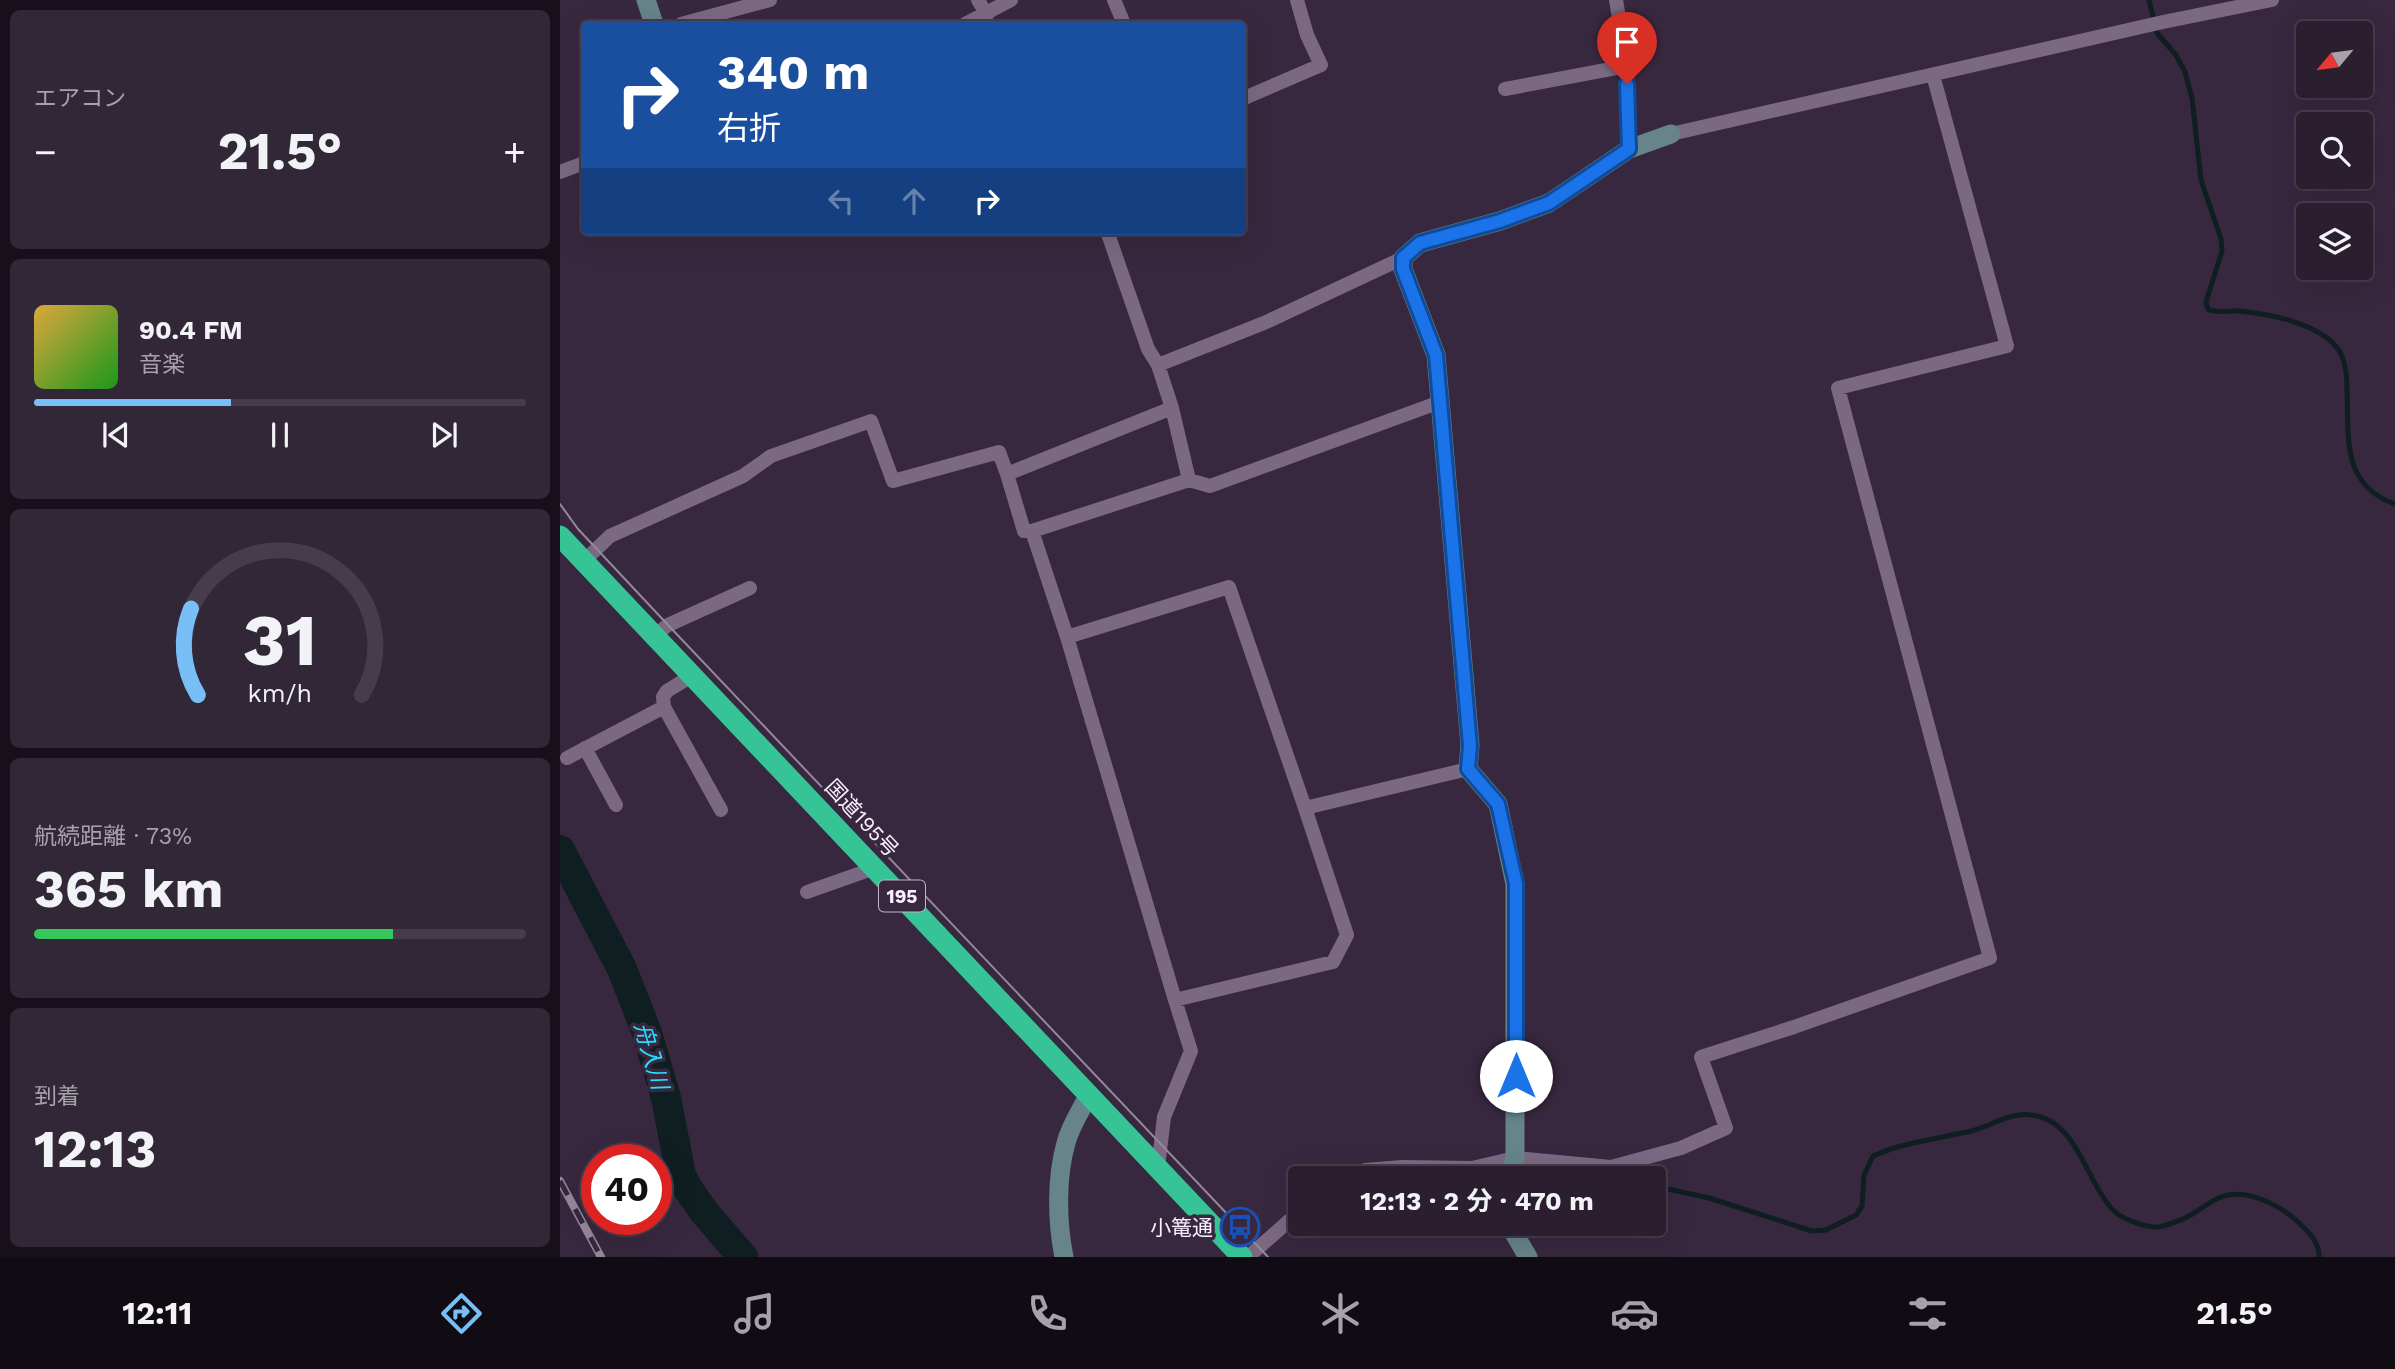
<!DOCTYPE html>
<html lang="ja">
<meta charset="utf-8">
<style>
:root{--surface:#2a1e2f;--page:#322737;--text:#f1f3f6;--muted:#a5a2aa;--line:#463c4b;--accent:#78bff8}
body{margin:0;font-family:"Work Sans","Noto Sans JP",sans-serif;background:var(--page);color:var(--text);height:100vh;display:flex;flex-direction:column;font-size:26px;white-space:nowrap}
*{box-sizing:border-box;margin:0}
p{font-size:23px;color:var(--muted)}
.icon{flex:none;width:38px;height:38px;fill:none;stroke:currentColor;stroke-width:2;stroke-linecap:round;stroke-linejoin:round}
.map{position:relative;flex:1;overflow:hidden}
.panel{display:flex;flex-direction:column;gap:10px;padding:10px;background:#17101a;width:560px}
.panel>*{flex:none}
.hud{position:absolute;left:21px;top:21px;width:665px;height:214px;border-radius:7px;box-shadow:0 7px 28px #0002,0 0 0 2px var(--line);background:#1a4fa0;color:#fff;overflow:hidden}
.needle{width:46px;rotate:241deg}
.fabs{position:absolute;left:1736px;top:21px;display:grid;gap:14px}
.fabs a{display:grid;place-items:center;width:77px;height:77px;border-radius:7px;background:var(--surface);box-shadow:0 7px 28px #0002,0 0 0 2px var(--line);font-size:35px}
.speed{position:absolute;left:21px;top:1144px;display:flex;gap:14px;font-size:35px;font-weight:700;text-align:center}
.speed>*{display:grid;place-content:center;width:91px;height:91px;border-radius:50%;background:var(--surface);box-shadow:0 7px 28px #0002,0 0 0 2px var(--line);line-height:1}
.speed .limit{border:10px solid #d22;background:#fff;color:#111}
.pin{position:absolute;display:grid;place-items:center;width:60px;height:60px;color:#fff;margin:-72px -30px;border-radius:50% 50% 50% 0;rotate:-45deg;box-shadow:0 0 7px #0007}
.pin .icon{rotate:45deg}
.me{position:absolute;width:77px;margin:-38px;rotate:0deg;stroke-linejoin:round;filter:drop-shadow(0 0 5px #0008)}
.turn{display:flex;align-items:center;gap:24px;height:147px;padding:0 21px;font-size:32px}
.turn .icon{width:91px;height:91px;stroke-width:2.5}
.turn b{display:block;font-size:49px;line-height:60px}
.lanes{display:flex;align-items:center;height:66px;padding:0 21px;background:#0003;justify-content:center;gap:35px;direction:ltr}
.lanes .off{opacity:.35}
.big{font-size:52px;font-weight:700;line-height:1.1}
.panel .tile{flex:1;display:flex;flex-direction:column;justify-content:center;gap:10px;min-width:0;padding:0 24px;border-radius:10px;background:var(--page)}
.panel .dial{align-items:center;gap:0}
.dial svg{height:182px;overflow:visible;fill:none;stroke:var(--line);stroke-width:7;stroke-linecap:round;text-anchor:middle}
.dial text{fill:var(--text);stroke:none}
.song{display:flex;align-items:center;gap:21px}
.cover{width:84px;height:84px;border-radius:10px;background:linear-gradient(135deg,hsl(40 70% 55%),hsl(120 70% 35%))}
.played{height:7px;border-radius:4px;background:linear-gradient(90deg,var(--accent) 40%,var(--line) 40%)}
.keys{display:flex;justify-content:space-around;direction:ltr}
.heat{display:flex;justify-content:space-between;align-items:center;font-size:38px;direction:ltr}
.charge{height:10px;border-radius:5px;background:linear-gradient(90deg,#34c759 73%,var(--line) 0)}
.trip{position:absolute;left:728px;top:1166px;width:378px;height:70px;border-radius:7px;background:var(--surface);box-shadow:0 7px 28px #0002,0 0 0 2px var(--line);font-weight:700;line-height:70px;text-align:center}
.dock{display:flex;height:112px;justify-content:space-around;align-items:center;background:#110c13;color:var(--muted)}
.dock .icon{width:49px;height:49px}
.dock .current{color:var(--accent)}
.dock b{font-size:32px;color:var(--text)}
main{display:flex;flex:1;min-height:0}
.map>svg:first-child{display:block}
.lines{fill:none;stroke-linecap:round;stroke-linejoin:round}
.stream{stroke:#0e1e21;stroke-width:5}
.river{stroke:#0e1e21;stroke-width:30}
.street{stroke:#7b6983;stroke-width:14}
.secondary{stroke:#668489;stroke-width:19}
.highway{stroke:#36c497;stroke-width:21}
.tram{stroke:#95889b;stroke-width:2}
.rail-casing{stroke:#95889b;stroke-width:8}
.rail{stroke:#38283f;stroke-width:5;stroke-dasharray:16;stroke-linecap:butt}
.route-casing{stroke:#114b97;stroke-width:18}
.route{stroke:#1a73e8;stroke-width:12}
.labels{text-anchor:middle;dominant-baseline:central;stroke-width:7;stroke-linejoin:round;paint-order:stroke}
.shield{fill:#38283f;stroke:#bfb3c5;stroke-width:2}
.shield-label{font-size:19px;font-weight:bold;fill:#f9effe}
.street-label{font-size:21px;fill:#f9effe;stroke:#38283f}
.poi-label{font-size:21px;fill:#f9effe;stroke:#38283f;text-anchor:end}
.water-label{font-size:23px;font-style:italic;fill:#26dfff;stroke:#38283f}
</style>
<main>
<section class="panel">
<div class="tile"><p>エアコン</p>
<div class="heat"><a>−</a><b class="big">21.5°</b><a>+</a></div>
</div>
<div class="tile">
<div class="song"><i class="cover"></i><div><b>90.4 FM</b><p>音楽</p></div></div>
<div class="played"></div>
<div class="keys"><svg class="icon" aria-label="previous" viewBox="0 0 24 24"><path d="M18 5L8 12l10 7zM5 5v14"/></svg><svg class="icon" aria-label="pause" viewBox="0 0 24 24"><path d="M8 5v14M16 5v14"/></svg><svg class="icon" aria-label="next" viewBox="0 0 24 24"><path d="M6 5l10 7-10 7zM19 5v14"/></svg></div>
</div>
<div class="tile dial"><svg viewBox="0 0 100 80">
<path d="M14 69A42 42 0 1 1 86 69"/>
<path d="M14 69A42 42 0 0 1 11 31" stroke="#78bff8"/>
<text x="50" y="56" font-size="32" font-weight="700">31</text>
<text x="50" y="72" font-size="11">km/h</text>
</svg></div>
<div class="tile"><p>航続距離 · 73%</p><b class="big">365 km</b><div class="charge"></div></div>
<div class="tile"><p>到着</p><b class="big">12:13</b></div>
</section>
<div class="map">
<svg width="1835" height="1257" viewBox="0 0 1835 1257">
<rect width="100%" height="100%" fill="#38283f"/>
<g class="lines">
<!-- stream -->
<path class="stream" d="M1589,0L1597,33L1616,55L1625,72L1632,98L1641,180L1661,239L1662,251L1646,302L1648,309C1657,314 1669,310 1679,311C1709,314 1759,323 1778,349C1786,360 1787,376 1787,390C1789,438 1781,485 1835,504
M970,1173L1024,1178
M1094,1186L1149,1198L1252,1231L1266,1230L1296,1215L1302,1206L1304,1175L1313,1156C1344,1142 1378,1139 1411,1131C1432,1126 1449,1112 1472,1115C1517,1121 1525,1178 1551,1208C1559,1218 1582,1226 1594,1227C1600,1228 1609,1224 1615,1222C1632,1218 1645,1203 1661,1197C1686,1187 1721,1206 1738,1222C1748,1231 1760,1243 1759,1257"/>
<!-- river -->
<path class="river" d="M0,850L62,969L87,1033L106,1098L121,1175L128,1189L145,1213L183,1257"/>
<!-- street -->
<path class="street" d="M418,0L427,15
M554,0L564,24
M1056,0L1067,66L1069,149
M121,24L210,0
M405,24L451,0
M945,89L1067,66
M682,99L761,65L747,35L737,0
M1111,134L1603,22L1712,0
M0,172L24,163
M547,231L588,349L598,365
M843,258L704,323L598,365L612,408L629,480L650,486L880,402
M472,531L629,480
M24,561L50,536L183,476L211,456L311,421L333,481L439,452L447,474
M95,635L108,625L190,588
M507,637L472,531H464L447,474L612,408
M133,675L107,691L103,697L104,707L161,810
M25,748L56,805
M7,758L104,707
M745,808L669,587L507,637L615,1000L773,962L787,935L745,808L908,769
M247,892L315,868
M598,1168L604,1117L631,1051L615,1000
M788,1178L805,1170L843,1167L912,1168L955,1158L1051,1167L1121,1148L1166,1128L1141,1057L1234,1027L1430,958L1278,388L1447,346L1373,75
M688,1257L740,1211"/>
<!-- secondary -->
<path class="secondary" d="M86,0L94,24
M949,1178L955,1158V884L938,804L908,769L910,745L876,355L843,269V258L860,243L940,221L989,203L1069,149L1111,134
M948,1223L968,1257
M504,1257C497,1222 496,1178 506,1143C510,1126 522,1109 529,1094"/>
<!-- highway -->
<path class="highway" d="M0,536L682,1257"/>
<!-- tram -->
<path class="tram" d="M0,504L18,529L108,625L708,1257"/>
<defs>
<path id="rail" d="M0,1181L41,1257"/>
</defs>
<!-- rail casing -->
<use href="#rail" class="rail-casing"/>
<!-- rail -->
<use href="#rail" class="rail"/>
</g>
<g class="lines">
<defs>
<path id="route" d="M956,1076V884L938,804L908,769L910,746L876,355L843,269V258L860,243L940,221L989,203L1069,149L1067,84"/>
</defs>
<!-- route casing -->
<use href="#route" class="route-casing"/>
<!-- route -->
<use href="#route" class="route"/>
</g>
<!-- icons -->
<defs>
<symbol id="bus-ring" viewBox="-11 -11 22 22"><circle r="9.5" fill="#38283f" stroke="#1a4fb4" stroke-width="1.5"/><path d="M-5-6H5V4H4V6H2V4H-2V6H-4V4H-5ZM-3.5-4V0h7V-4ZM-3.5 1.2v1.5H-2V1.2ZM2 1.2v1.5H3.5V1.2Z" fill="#1a4fb4"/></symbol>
</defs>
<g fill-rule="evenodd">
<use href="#bus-ring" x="658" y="1205" width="44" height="44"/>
</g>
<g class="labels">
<!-- shield labels -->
<rect class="shield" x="319" y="880.5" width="46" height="31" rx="5"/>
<g class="shield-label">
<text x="342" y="896">195</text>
</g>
<!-- street labels -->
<g class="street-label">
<text transform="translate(302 818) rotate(47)">国道195号</text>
</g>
<!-- poi labels -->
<g class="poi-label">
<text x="653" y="1227">小篭通</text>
</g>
<!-- water labels -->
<g class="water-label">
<text transform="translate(91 1056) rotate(74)">舟入川</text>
</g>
</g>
</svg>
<div class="fabs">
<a><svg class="needle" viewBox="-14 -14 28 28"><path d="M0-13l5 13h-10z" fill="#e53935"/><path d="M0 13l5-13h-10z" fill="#a5a2aa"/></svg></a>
<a><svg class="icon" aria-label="search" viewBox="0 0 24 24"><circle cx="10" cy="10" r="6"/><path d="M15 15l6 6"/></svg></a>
<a><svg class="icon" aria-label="layers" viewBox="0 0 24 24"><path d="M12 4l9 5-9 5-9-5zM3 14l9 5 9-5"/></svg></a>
</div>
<div class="speed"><div class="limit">40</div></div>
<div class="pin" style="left:1067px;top:84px;background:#d93025"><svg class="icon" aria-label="arrive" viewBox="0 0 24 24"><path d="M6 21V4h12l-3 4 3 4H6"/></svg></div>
<svg class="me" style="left:956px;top:1076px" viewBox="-20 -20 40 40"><circle r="19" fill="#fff"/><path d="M0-13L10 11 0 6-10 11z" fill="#1a73e8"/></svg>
<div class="trip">12:13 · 2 分 · 470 m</div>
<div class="hud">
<div class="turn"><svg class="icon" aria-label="right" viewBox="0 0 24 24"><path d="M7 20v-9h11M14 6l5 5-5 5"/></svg><div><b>340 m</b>右折</div></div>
<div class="lanes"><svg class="icon off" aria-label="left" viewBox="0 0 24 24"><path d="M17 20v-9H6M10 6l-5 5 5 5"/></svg><svg class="icon off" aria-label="ahead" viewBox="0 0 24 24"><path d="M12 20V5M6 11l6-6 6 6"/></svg><svg class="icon" aria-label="right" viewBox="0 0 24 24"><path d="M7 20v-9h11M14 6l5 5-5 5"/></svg></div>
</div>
</div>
</main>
<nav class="dock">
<b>12:11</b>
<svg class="icon current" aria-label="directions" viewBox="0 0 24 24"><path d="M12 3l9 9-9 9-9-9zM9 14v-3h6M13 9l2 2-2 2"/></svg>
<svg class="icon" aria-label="music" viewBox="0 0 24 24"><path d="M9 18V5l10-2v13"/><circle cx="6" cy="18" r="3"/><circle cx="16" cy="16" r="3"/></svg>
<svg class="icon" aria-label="phone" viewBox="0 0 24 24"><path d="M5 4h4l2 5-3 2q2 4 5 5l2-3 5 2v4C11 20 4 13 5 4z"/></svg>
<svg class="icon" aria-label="climate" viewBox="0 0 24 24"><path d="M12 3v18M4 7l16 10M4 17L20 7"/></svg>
<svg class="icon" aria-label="car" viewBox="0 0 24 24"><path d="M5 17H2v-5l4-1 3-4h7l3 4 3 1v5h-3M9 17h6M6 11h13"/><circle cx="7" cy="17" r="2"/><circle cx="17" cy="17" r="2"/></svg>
<svg class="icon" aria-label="filters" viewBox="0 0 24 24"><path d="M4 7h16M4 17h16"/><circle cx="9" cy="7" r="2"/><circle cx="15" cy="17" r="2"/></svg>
<b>21.5°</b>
</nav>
